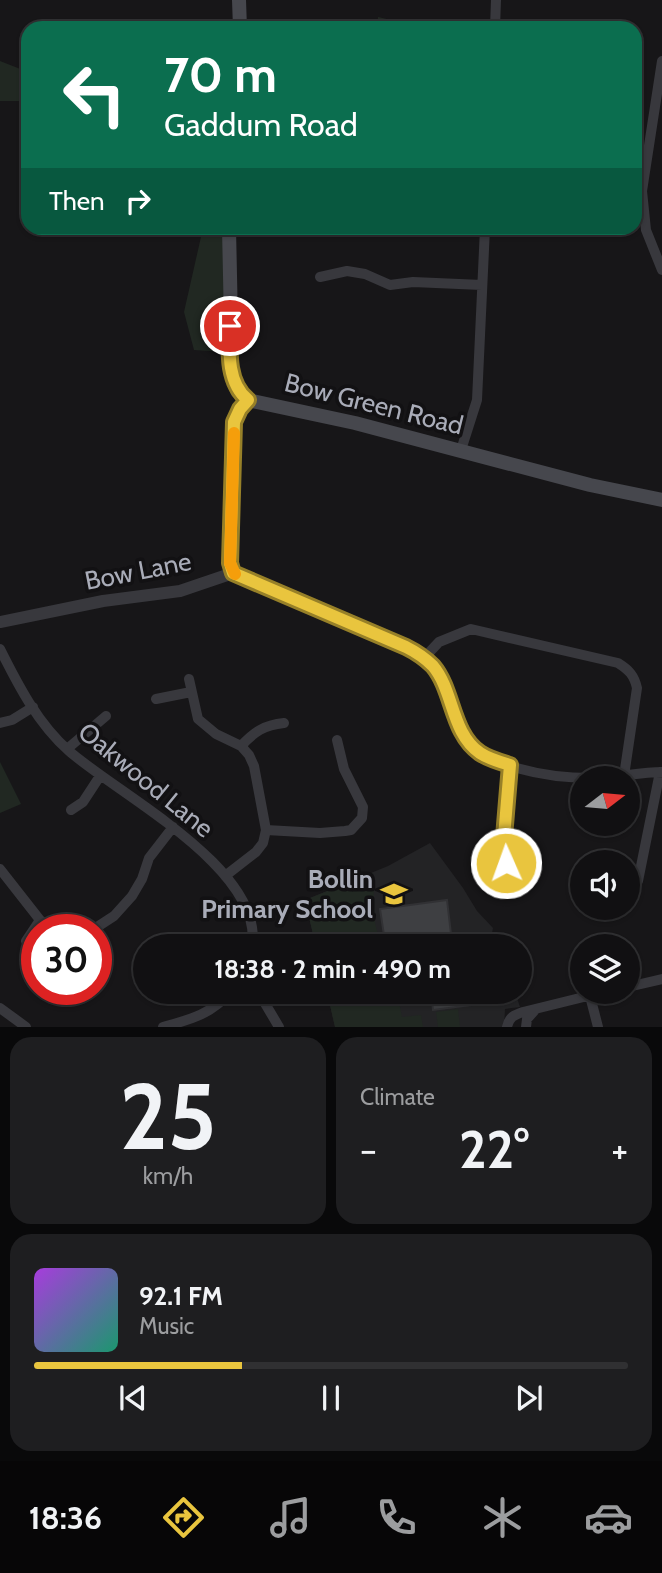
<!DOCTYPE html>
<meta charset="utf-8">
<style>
:root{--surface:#111012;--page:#1e1e20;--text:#f1f3f6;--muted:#9c9d9f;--line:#303032;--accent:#e9c53e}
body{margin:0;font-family:Cabin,sans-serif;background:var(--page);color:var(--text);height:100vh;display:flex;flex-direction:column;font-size:26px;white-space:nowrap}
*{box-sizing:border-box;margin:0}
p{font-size:23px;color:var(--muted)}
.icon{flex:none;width:38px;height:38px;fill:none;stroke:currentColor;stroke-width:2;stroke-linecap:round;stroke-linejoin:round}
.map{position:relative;height:1027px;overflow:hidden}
.side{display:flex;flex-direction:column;gap:10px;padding:10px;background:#09090a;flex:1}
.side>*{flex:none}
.banner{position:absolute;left:21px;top:21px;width:621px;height:214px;border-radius:21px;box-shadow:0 2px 5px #0004,0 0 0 2px var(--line);background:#0b6e4f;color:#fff;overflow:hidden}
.needle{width:46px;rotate:74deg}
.buttons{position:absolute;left:570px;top:766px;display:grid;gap:14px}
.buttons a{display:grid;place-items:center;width:70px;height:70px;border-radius:50%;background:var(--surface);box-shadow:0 2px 5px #0004,0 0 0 2px var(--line);font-size:35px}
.speed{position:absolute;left:21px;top:914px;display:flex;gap:14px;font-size:35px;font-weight:700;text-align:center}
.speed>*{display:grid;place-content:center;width:91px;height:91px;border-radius:50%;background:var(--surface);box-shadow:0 2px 5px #0004,0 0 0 2px var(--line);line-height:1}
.speed .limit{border:10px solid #d22;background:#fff;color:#111}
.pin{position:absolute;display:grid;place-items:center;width:60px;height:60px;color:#fff;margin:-30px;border:4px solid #fff;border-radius:50%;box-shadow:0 2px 7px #0007}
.me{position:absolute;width:77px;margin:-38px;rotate:358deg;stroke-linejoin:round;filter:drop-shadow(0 0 5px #0008)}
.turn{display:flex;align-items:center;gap:24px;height:147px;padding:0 28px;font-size:32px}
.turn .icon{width:91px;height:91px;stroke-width:2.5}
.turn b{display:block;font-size:49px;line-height:60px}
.then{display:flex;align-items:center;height:66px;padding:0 28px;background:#0003;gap:14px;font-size:26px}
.big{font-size:52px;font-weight:800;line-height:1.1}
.side .card{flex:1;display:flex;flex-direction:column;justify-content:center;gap:10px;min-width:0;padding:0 24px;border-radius:21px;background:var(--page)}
.side .dial{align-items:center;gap:0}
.dial b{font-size:91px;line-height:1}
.song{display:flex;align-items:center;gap:21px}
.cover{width:84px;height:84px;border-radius:10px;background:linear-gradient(135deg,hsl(280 70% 55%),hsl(160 70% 35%))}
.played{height:7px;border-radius:4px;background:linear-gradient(90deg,var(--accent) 35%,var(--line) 35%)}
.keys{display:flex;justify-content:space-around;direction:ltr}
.heat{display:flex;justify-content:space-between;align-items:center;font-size:38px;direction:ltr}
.side .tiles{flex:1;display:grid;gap:10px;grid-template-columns:1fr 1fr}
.card:last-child{grid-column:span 2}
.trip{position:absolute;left:133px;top:934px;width:399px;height:70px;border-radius:35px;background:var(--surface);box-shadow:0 2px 5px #0004,0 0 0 2px var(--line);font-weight:800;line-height:70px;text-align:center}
.menu{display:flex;height:112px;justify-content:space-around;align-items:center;background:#070607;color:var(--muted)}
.menu .icon{width:49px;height:49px}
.menu .selected{color:var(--accent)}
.menu b{font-size:32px;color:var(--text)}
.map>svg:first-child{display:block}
.built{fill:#232325}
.green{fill:#212822}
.building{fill:#3e3f42;stroke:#313134;stroke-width:2}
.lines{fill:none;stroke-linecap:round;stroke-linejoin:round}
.minor{stroke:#38383d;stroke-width:10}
.tertiary{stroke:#38383d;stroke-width:12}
.secondary{stroke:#46474d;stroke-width:14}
.route-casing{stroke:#978028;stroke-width:18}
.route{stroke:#e9c53e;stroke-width:12}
.slow{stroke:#f59e0b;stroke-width:12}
.labels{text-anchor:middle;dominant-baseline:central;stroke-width:7;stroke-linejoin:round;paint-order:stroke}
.street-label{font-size:26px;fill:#a9acb8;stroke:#121113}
.poi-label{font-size:26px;font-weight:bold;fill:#a9acb8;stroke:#121113;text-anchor:end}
</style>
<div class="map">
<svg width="662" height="1027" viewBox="0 0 662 1027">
<rect width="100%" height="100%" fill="#171618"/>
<!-- built -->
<path class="built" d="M430,843L463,888L477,911L493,928L492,933L499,947H316L305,900L388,866Z
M327,992H515L520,1007L505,1009L504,1027H335Z"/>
<!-- green -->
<path class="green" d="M378,17L426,28H377Z
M0,61L28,72V105L20,101H0Z
M203,228H227L225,352L194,350L184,312Z
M0,762L21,804L0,813Z
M373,873L375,923L381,947H316L305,900Z
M327,992H397L402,1017L421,1015L423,1027H335Z
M458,1009L460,1027H438L436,1012Z"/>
<!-- building -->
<path class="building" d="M447,900L451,934L463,933L465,947H425L424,937L385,942L380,909Z
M431,992H494L496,1002L433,1010Z"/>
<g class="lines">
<!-- minor -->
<path class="minor" d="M495,28L496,0
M662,61L642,191L646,230L662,270
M320,277L347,271L365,274L390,285L413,282L482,285
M461,450L477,400L485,228
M233,573L406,647C444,668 445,693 461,729C479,769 553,778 592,778C616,778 639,772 662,772
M0,649C18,685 38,724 69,751C119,795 265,869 252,947
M424,658L439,642L471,629L618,663C629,670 634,675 637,688L624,776
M189,679L198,719L216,734L241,746L249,755L254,766L266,830L263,843L256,852L225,876
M156,699L191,692
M0,723L12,720L33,707
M241,746C254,732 264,725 284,723
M67,749L106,716
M71,810L83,802L100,776
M266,830L320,833L345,831L351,830L362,818L363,807L344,769L337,740
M0,869L40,920L53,929
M506,873L503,849L510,765
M638,881L660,772
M94,929L114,916L132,896L142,879L149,858L173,827
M26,941L40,920
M628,987L662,979
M254,992L263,1000L279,1027
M590,996L598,1027
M0,1008L26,1027
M163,1027C192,1019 209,1015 231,992
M507,1027C509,1017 514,1015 523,1012L604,992
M526,1027L527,1019L536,1009"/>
<!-- tertiary -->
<path class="tertiary" d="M0,622L103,601L180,591L233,573L230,563L234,422L240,409L248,400"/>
<!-- secondary -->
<path class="secondary" d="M239,0L240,28
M229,228L232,370L237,391L248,400L355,423L590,485L662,500"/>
</g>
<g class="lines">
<defs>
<path id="route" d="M230,326C229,352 227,383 248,400L240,409L234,422L230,563L233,573L406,647C416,652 425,658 433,666C454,691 451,733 480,753C489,759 500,762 510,765L503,849L506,863"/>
</defs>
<!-- route casing -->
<use href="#route" class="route-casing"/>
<!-- route -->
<use href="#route" class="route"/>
<!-- slow -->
<path class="slow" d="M234,433L230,563L235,574"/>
</g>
<!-- icons -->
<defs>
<symbol id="school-bare" viewBox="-9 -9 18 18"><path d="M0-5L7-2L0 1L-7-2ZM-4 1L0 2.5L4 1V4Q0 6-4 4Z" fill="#e9c53e" stroke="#121113" stroke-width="2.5" paint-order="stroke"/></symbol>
</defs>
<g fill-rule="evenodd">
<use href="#school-bare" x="375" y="875" width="38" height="38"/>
</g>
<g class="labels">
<!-- street labels -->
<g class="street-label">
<text transform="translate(374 404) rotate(14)">Bow Green Road</text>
<text transform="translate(138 571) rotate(-11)">Bow Lane</text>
<text transform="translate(146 780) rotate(39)">Oakwood Lane</text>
</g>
<!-- poi labels -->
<g class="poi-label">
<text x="373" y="879">Bollin<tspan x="373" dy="30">Primary School</tspan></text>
</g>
</g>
</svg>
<div class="buttons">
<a><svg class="needle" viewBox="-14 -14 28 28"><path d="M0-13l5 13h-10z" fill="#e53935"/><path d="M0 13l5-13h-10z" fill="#9c9d9f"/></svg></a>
<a><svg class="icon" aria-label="sound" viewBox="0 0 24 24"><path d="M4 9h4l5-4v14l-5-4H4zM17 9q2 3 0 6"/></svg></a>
<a><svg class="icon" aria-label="layers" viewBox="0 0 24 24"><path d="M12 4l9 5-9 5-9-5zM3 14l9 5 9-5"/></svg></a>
</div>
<div class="speed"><div class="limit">30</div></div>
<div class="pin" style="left:230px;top:326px;background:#d93025"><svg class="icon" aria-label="arrive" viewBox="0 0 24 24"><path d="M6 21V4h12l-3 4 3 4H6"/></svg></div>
<svg class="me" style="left:506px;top:863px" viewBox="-20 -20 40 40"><circle r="17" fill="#e9c53e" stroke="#fff" stroke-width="3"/><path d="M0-11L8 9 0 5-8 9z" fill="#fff"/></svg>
<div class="trip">18:38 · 2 min · 490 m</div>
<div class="banner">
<div class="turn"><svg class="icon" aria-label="left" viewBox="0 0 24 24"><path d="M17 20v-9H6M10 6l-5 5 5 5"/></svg><div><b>70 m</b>Gaddum Road</div></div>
<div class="then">Then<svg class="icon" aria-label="right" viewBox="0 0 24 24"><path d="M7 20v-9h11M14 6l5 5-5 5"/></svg></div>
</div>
</div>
<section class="side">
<div class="tiles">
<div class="card dial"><b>25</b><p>km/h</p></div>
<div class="card"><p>Climate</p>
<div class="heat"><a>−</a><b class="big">22°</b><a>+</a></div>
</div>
<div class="card">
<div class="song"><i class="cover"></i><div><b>92.1 FM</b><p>Music</p></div></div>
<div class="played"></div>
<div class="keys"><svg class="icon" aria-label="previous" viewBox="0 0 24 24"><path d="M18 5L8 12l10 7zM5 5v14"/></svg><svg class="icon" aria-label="pause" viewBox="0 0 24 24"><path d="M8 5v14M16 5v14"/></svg><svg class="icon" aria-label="next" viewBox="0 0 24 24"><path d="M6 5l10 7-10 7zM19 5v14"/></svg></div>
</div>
</div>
</section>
<nav class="menu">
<b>18:36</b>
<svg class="icon selected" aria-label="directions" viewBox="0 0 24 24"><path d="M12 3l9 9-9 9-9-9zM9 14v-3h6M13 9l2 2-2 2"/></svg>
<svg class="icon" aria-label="music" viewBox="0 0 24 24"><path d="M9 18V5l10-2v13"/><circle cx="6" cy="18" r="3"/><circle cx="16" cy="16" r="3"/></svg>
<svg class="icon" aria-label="phone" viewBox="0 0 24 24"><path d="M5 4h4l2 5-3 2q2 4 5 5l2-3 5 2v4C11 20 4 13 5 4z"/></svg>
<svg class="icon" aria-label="climate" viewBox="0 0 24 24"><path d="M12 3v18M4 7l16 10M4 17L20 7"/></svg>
<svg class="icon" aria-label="car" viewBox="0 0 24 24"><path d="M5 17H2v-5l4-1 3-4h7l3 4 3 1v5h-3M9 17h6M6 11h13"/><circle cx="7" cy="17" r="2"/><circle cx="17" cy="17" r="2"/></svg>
</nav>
